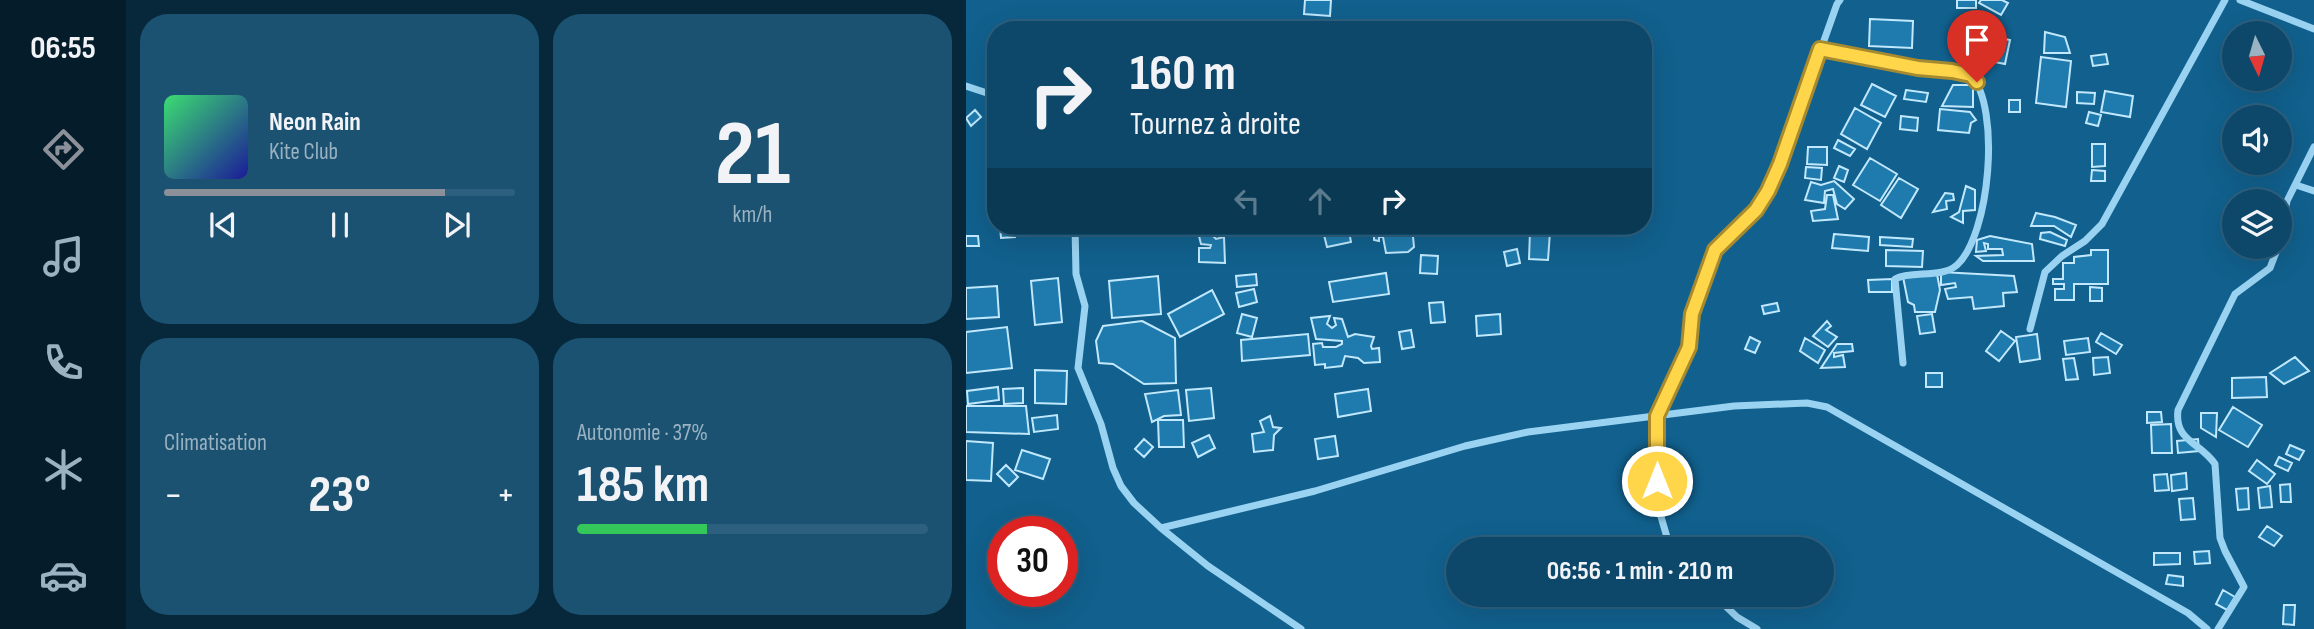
<!DOCTYPE html>
<html lang="fr">
<meta charset="utf-8">
<style>
:root{--surface:#0d486a;--page:#1b5272;--text:#f1f3f6;--muted:#9ab2c1;--line:#2d607e;--accent:#8c9099}
body{margin:0;font-family:"Sofia Sans Condensed",sans-serif;background:var(--page);color:var(--text);height:100vh;display:flex;flex-direction:column;font-size:26px;white-space:nowrap}
*{box-sizing:border-box;margin:0}
p{font-size:23px;color:var(--muted)}
.icon{flex:none;width:38px;height:38px;fill:none;stroke:currentColor;stroke-width:2;stroke-linecap:round;stroke-linejoin:round}
.map{position:relative;flex:1;overflow:hidden}
.drawer{display:flex;flex-direction:column;gap:14px;padding:14px;background:#07283a;width:840px}
.drawer>*{flex:none}
.hud{position:absolute;left:21px;top:21px;width:665px;height:214px;border-radius:28px;box-shadow:0 7px 28px #0002,0 0 0 2px var(--line);background:#0d486a;color:var(--text);overflow:hidden}
.needle{width:46px;rotate:175deg}
.tools{position:absolute;left:1256px;top:21px;display:grid;gap:14px}
.tools a{display:grid;place-items:center;width:70px;height:70px;border-radius:50%;background:var(--surface);box-shadow:0 7px 28px #0002,0 0 0 2px var(--line);font-size:35px}
.speed{position:absolute;left:21px;top:516px;display:flex;gap:14px;font-size:35px;font-weight:700;text-align:center}
.speed>*{display:grid;place-content:center;width:91px;height:91px;border-radius:50%;background:var(--surface);box-shadow:0 7px 28px #0002,0 0 0 2px var(--line);line-height:1}
.speed .limit{border:10px solid #d22;background:#fff;color:#111}
.pin{position:absolute;display:grid;place-items:center;width:60px;height:60px;color:#fff;margin:-72px -30px;border-radius:50% 50% 50% 0;rotate:-45deg;box-shadow:0 0 7px #0007}
.pin .icon{rotate:45deg}
.me{position:absolute;width:77px;margin:-38px;rotate:0deg;stroke-linejoin:round;filter:drop-shadow(0 0 5px #0008)}
.turn{display:flex;align-items:center;gap:24px;height:147px;padding:0 28px;font-size:32px}
.turn .icon{width:91px;height:91px;stroke-width:2.5}
.turn b{display:block;font-size:49px;line-height:60px}
.lanes{display:flex;align-items:center;height:66px;padding:0 28px;background:#0003;justify-content:center;gap:35px;direction:ltr}
.lanes .off{opacity:.35}
.big{font-size:52px;font-weight:700;line-height:1.1}
.drawer .tile{flex:1;display:flex;flex-direction:column;justify-content:center;gap:10px;min-width:0;padding:0 24px;border-radius:28px;background:var(--page)}
.drawer .dial{align-items:center;gap:0}
.dial b{font-size:91px;line-height:1}
.song{display:flex;align-items:center;gap:21px}
.cover{width:84px;height:84px;border-radius:10px;background:linear-gradient(135deg,hsl(140 70% 55%),hsl(240 70% 35%))}
.played{height:7px;border-radius:4px;background:linear-gradient(90deg,var(--accent) 80%,var(--line) 80%)}
.keys{display:flex;justify-content:space-around;direction:ltr}
.heat{display:flex;justify-content:space-between;align-items:center;font-size:38px;direction:ltr}
.charge{height:10px;border-radius:5px;background:linear-gradient(90deg,#34c759 37%,var(--line) 0)}
.drawer .tiles{flex:1;display:grid;gap:14px;grid-template-columns:repeat(2,1fr)}
.trip{position:absolute;left:480px;top:537px;width:388px;height:70px;border-radius:35px;background:var(--surface);box-shadow:0 7px 28px #0002,0 0 0 2px var(--line);font-weight:700;line-height:70px;text-align:center}
main{display:flex;flex:1;min-height:0}
.tab-bar{display:flex;flex-direction:column;width:126px;justify-content:space-around;align-items:center;background:#051d2a;color:var(--muted)}
.tab-bar .icon{width:49px;height:49px}
.tab-bar .current{color:var(--accent)}
.tab-bar b{font-size:32px;color:var(--text)}
.map>svg:first-child{display:block}
.building{fill:#1f7bad;stroke:#c1e8fd;stroke-width:2}
.lines{fill:none;stroke-linecap:round;stroke-linejoin:round}
.street{stroke:#9ad3f2;stroke-width:7}
.route-casing{stroke:#a68a30;stroke-width:18}
.route{stroke:#ffd54a;stroke-width:12}
</style>
<main>
<nav class="tab-bar">
<b>06:55</b>
<svg class="icon current" aria-label="directions" viewBox="0 0 24 24"><path d="M12 3l9 9-9 9-9-9zM9 14v-3h6M13 9l2 2-2 2"/></svg>
<svg class="icon" aria-label="music" viewBox="0 0 24 24"><path d="M9 18V5l10-2v13"/><circle cx="6" cy="18" r="3"/><circle cx="16" cy="16" r="3"/></svg>
<svg class="icon" aria-label="phone" viewBox="0 0 24 24"><path d="M5 4h4l2 5-3 2q2 4 5 5l2-3 5 2v4C11 20 4 13 5 4z"/></svg>
<svg class="icon" aria-label="climate" viewBox="0 0 24 24"><path d="M12 3v18M4 7l16 10M4 17L20 7"/></svg>
<svg class="icon" aria-label="car" viewBox="0 0 24 24"><path d="M5 17H2v-5l4-1 3-4h7l3 4 3 1v5h-3M9 17h6M6 11h13"/><circle cx="7" cy="17" r="2"/><circle cx="17" cy="17" r="2"/></svg>
</nav>
<section class="drawer">
<div class="tiles">
<div class="tile">
<div class="song"><i class="cover"></i><div><b>Neon Rain</b><p>Kite Club</p></div></div>
<div class="played"></div>
<div class="keys"><svg class="icon" aria-label="previous" viewBox="0 0 24 24"><path d="M18 5L8 12l10 7zM5 5v14"/></svg><svg class="icon" aria-label="pause" viewBox="0 0 24 24"><path d="M8 5v14M16 5v14"/></svg><svg class="icon" aria-label="next" viewBox="0 0 24 24"><path d="M6 5l10 7-10 7zM19 5v14"/></svg></div>
</div>
<div class="tile dial"><b>21</b><p>km/h</p></div>
<div class="tile"><p>Climatisation</p>
<div class="heat"><a>−</a><b class="big">23°</b><a>+</a></div>
</div>
<div class="tile"><p>Autonomie · 37%</p><b class="big">185 km</b><div class="charge"></div></div>
</div>
</section>
<div class="map">
<svg width="1348" height="629" viewBox="0 0 1348 629">
<rect width="100%" height="100%" fill="#11608d"/>
<!-- building -->
<path class="building" d="M339,0H365L364,16L338,14Z
M991,0H1010V8H991Z
M1015,0H1036L1042,3L1035,15L1013,3Z
M904,19L947,21L946,48L903,46Z
M1079,32L1099,37L1104,53H1078Z
M1014,34L1044,40L1039,64L1009,58Z
M1140,54L1142,64L1127,66L1125,56Z
M1075,57L1105,61L1100,107L1070,103Z
M906,84L930,96L919,117L895,105Z
M987,85H1007V107L976,106Z
M940,90L962,93L960,102L938,99Z
M1139,91L1167,96L1164,117L1135,112Z
M1111,92L1129,93L1128,104L1111,103Z
M1043,100H1054V112H1043Z
M889,108L915,123L901,149L875,134Z
M974,109L1004,112L1010,120L1005,123L1003,133L972,130Z
M9,110L15,117L5,126L0,118Z
M1123,112L1135,115L1132,126L1120,123Z
M935,116L952,118L951,131L934,129Z
M872,140L889,149L884,156L868,148Z
M1126,144H1139V166L1126,167Z
M842,147H861V165L841,164Z
M904,158L931,174L914,201L887,185Z
M873,166L882,170L878,182L868,178Z
M840,167L856,168L855,180L839,178Z
M1126,170L1139,171V181H1125Z
M933,178L952,189L935,218L915,205Z
M868,181L888,199L879,209L871,204L867,189L859,191L858,203L839,200L845,182L855,185Z
M1000,186L1009,190V210L997,211V223L985,217L993,212Z
M979,193L987,194L988,200L980,201L981,209L967,212Z
M861,195H867L872,219L847,221L845,211L859,209Z
M1070,213L1089,217L1110,225L1105,237L1088,226H1065Z
M34,226H48L49,237L35,238Z
M242,226H258L259,234L246,235L250,239L258,237L259,263L233,262V248H244L245,245L235,244L232,232H242Z
M382,226L385,242L361,247L357,231Z
M398,226H423V232L428,233L434,232L433,226H446L448,247L442,252L420,253L417,237H413V241L408,240V233L397,234Z
M564,231L584,232L582,260L563,259Z
M1084,232L1101,240L1099,246L1074,239L1075,233Z
M868,234L903,237L902,251L866,248Z
M0,236H12L13,246H0Z
M1024,236L1066,244L1068,261H1017L1010,256L1037,255L1036,249H1022V244L1018,243L1020,251L1010,252L1011,240Z
M914,237L947,239L946,247L914,245Z
M551,249L554,263L541,266L538,252Z
M920,250L957,251L956,267L920,266Z
M1125,250H1142V284H1108V300H1089V289H1098V284H1087V279H1097V263H1108V257L1125,255Z
M455,255L472,256L471,274L454,273Z
M975,272L1048,276L1051,292L1037,293L1038,306L1008,309L1006,297L982,299L979,289L990,287L989,283L975,285Z
M420,273L423,294L367,302L363,282Z
M290,274L291,285L271,287L270,276Z
M971,274L974,290L969,312H949L948,305L942,302L937,277Z
M192,276L195,314L146,318L143,281Z
M92,278L96,322L69,325L65,281Z
M926,279V292H903L902,280Z
M31,286L33,317L0,319V288Z
M1124,287L1136,288V301H1124Z
M288,289L291,302L273,307L270,293Z
M246,290L258,314L214,337L202,314Z
M477,302L479,322L465,323L463,303Z
M811,303L813,311L798,314L796,306Z
M276,314L291,318L286,337L271,333Z
M534,314L535,334L511,336L510,316Z
M966,314L969,332L954,334L951,316Z
M364,316L361,324L366,328L370,325L368,318L376,319L382,337L389,334L408,337L405,346L406,349L413,348L414,362L398,363L392,358L379,356L376,366L359,368V364L349,365L347,344L356,343L357,347H370L376,344V341L350,339L345,318Z
M176,321L209,338L210,383L178,384L147,364L133,363L130,341L137,326Z
M861,321L865,326L860,330L871,337L862,347L847,336Z
M41,327L46,368L0,373V332Z
M445,330L448,347L436,349L433,332Z
M1035,331L1049,341L1033,361L1020,351Z
M1135,333L1156,345L1150,354L1130,342Z
M342,334L344,355L276,361L275,340Z
M1071,334L1074,359L1054,362L1050,337Z
M784,337L794,342L789,353L779,349Z
M839,338L859,350L852,363L834,351Z
M1122,338L1124,352L1100,355L1098,341Z
M871,344H886L887,351L868,353V357L877,355L879,367L855,368Z
M1142,357L1144,373L1128,375L1127,358Z
M1329,357L1343,371L1318,384L1304,373Z
M1108,358L1112,379L1100,380L1097,359Z
M69,370L101,371L100,404L69,403Z
M960,373H976V387H960Z
M1300,377L1301,397L1266,398V378Z
M32,387L33,400L2,404L1,391Z
M57,388V403L38,404L37,389Z
M245,388L248,418L223,421L220,390Z
M402,389L405,411L372,417L369,394Z
M212,390L215,415L198,416L186,422L179,394Z
M0,406H60L63,434L0,432Z
M1267,407L1296,425L1282,447L1253,430Z
M1181,412H1195L1196,422L1181,423Z
M1235,413H1251L1250,437L1235,428Z
M91,415L92,429L68,432L66,418Z
M304,416L307,427L315,428L308,435L307,450L288,452L286,434L298,432L294,421Z
M192,420H217L218,447H193Z
M1205,424L1206,453H1186L1185,425Z
M243,435L249,448L232,457L226,443Z
M369,436L372,456L352,459L349,439Z
M178,439L187,447L178,457L169,449Z
M1232,439L1233,451L1212,453L1211,441Z
M0,441L27,443L25,481L0,480Z
M1324,445L1338,451L1333,460L1320,454Z
M56,450L84,459L77,479L49,470Z
M1313,457L1326,463L1322,471L1309,465Z
M1291,460L1309,474L1301,484L1283,471Z
M40,465L52,477L43,486L31,474Z
M1220,473L1221,489L1206,491L1205,475Z
M1201,474L1203,490L1189,491L1188,475Z
M1324,484L1325,502H1315L1314,485Z
M1304,486L1306,507L1294,508L1292,488Z
M1282,488L1283,509L1272,510L1270,489Z
M1227,498L1229,519L1215,520L1213,499Z
M1301,526L1316,536L1308,546L1293,537Z
M1243,551L1244,563L1229,564L1228,552Z
M1188,553H1214V564L1188,565Z
M1202,575L1217,577V586L1200,584Z
M1257,590L1269,597L1261,610L1250,604Z
M1318,605H1329L1328,625L1317,624Z"/>
<g class="lines">
<!-- street -->
<path class="street" d="M1274,0L1348,29
M854,49L952,68L1005,75C1035,108 1024,235 991,265C975,279 946,270 929,279L937,363
M0,86L30,96
M1330,185L1348,191
M109,226L110,274L119,306L112,368L135,424L147,468L155,486L168,503L195,528L242,566L335,629
M1314,239L1321,201L1348,147
M1064,329L1079,272L1096,256L1119,241L1136,224L1259,0
M195,528L349,491L499,446L562,432L768,406L841,403L861,407L1222,613L1241,629
M708,550L703,544L691,503V416L723,347L726,314L749,250L790,210L802,191L814,164L871,4L874,0
M748,595L771,617L791,629
M1252,629L1278,587L1259,551L1254,538L1249,464C1234,442 1208,441 1212,410L1269,294L1304,268L1312,247"/>
</g>
<g class="lines">
<defs>
<path id="route" d="M691,481V416L723,347L726,314L749,250L790,210L802,191L814,164L854,49L952,68L986,71L1005,75L1011,82"/>
</defs>
<!-- route casing -->
<use href="#route" class="route-casing"/>
<!-- route -->
<use href="#route" class="route"/>
</g>
</svg>
<div class="tools">
<a><svg class="needle" viewBox="-14 -14 28 28"><path d="M0-13l5 13h-10z" fill="#e53935"/><path d="M0 13l5-13h-10z" fill="#9ab2c1"/></svg></a>
<a><svg class="icon" aria-label="sound" viewBox="0 0 24 24"><path d="M4 9h4l5-4v14l-5-4H4zM17 9q2 3 0 6"/></svg></a>
<a><svg class="icon" aria-label="layers" viewBox="0 0 24 24"><path d="M12 4l9 5-9 5-9-5zM3 14l9 5 9-5"/></svg></a>
</div>
<div class="speed"><div class="limit">30</div></div>
<div class="pin" style="left:1011px;top:82px;background:#d93025"><svg class="icon" aria-label="arrive" viewBox="0 0 24 24"><path d="M6 21V4h12l-3 4 3 4H6"/></svg></div>
<svg class="me" style="left:691px;top:481px" viewBox="-20 -20 40 40"><circle r="17" fill="#ffd54a" stroke="#fff" stroke-width="3"/><path d="M0-11L8 9 0 5-8 9z" fill="#fff"/></svg>
<div class="trip">06:56 · 1 min · 210 m</div>
<div class="hud">
<div class="turn"><svg class="icon" aria-label="right" viewBox="0 0 24 24"><path d="M7 20v-9h11M14 6l5 5-5 5"/></svg><div><b>160 m</b>Tournez à droite</div></div>
<div class="lanes"><svg class="icon off" aria-label="left" viewBox="0 0 24 24"><path d="M17 20v-9H6M10 6l-5 5 5 5"/></svg><svg class="icon off" aria-label="ahead" viewBox="0 0 24 24"><path d="M12 20V5M6 11l6-6 6 6"/></svg><svg class="icon" aria-label="right" viewBox="0 0 24 24"><path d="M7 20v-9h11M14 6l5 5-5 5"/></svg></div>
</div>
</div>
</main>
